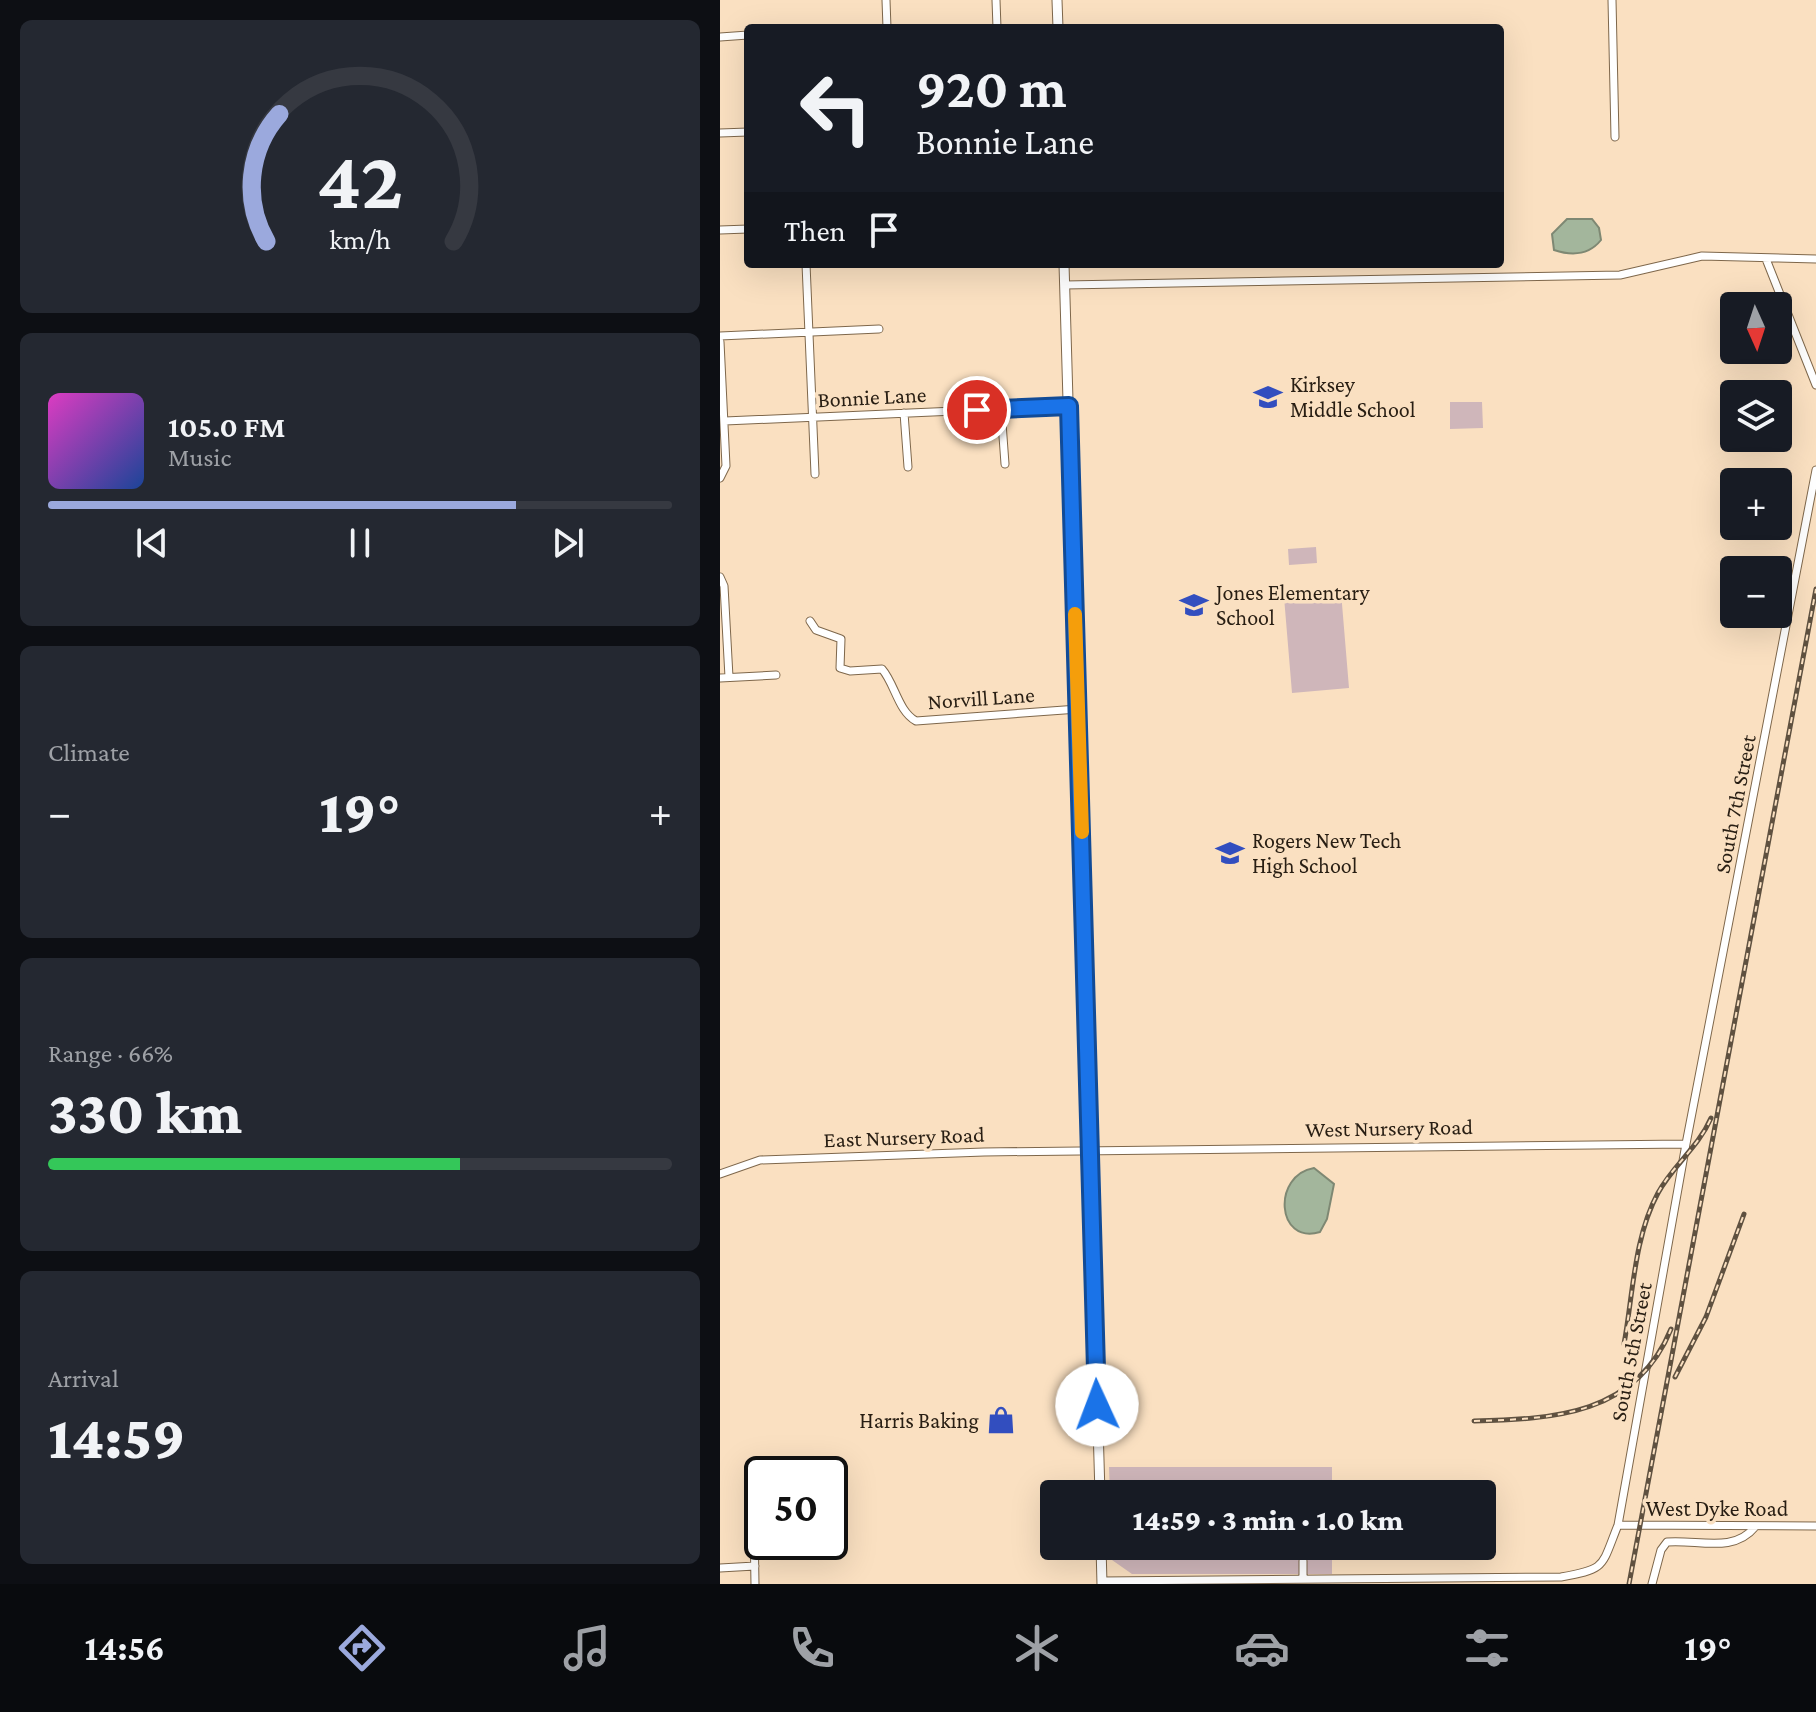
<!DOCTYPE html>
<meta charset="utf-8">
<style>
:root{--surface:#171b24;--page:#242831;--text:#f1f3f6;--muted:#9ea1a6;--line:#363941;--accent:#9ba9dd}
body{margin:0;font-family:"Crimson Pro",serif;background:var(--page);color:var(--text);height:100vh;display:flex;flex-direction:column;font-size:30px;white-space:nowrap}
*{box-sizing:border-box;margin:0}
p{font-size:26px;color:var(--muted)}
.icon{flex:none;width:44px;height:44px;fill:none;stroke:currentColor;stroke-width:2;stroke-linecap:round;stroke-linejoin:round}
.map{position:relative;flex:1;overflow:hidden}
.panel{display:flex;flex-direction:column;gap:20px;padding:20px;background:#0d0f14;width:720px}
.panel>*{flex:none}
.banner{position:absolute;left:24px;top:24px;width:760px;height:244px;border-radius:8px;box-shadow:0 8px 32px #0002;background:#171b24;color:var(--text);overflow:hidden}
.needle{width:52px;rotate:177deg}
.buttons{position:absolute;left:1000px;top:292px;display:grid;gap:16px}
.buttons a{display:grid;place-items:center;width:72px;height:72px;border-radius:8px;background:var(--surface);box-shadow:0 8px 32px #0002;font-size:40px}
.speed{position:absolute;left:24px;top:1456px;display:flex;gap:16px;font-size:40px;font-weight:700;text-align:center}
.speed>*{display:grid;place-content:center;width:104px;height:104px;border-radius:50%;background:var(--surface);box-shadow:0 8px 32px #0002;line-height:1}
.speed .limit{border:4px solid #111;border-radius:12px;background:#fff;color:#111}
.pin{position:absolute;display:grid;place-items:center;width:68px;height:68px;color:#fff;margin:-34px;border:4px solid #fff;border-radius:50%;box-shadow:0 2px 8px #0007}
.me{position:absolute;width:88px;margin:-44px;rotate:358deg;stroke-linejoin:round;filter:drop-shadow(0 0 6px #0008)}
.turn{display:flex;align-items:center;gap:28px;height:168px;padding:0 40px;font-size:36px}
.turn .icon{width:104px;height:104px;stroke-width:2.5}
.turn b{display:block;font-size:56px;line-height:68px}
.then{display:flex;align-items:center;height:76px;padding:0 40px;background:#0003;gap:16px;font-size:30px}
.big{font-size:60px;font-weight:800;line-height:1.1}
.panel .tile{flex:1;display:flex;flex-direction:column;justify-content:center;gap:12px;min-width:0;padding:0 28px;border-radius:12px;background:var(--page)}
.panel .dial{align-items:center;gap:0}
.dial svg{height:208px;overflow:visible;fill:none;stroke:var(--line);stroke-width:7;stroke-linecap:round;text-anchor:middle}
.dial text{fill:var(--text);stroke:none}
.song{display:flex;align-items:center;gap:24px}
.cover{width:96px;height:96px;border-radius:12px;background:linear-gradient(135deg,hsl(310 70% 55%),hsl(220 70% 35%))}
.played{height:8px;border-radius:4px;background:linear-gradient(90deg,var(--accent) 75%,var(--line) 75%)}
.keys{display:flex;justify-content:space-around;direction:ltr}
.heat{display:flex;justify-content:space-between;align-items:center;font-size:44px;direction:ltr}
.charge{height:12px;border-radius:6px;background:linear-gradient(90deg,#34c759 66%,var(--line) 0)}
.trip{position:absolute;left:320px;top:1480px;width:456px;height:80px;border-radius:8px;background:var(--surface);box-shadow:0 8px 32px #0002;font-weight:800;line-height:80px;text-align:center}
.tab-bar{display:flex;height:128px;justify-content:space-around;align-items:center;background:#090b0e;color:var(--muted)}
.tab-bar .icon{width:56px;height:56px}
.tab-bar .current{color:var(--accent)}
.tab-bar b{font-size:36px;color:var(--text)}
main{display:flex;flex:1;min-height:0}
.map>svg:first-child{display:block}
.green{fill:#cfb6ba}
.water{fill:#a3b69c;stroke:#7e8873;stroke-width:2}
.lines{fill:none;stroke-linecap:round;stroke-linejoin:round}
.minor-casing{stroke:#7e674b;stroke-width:9}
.major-casing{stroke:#7e674b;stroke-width:11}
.minor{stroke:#fff;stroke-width:7}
.major{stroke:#fff;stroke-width:9}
.rail-casing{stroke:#5f5140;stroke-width:5}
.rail{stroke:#fae0c1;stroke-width:2;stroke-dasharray:6;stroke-linecap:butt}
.route-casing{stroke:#114b97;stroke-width:20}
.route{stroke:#1a73e8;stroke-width:14}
.slow{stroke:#f59e0b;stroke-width:14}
.labels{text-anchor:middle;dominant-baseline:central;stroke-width:7;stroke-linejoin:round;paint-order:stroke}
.poi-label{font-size:22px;fill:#281e13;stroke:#fae0c1;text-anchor:start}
.street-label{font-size:22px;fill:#281e13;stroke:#fae0c1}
</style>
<main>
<section class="panel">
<div class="tile dial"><svg viewBox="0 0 100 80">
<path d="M14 69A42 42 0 1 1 86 69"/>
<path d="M14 69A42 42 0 0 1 19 20" stroke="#9ba9dd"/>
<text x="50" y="56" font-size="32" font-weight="700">42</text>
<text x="50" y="72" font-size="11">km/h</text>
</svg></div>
<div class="tile">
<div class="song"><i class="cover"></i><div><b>105.0 FM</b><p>Music</p></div></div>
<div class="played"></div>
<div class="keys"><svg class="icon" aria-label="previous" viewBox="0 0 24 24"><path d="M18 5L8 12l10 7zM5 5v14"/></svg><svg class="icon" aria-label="pause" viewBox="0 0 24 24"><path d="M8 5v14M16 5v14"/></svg><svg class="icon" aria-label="next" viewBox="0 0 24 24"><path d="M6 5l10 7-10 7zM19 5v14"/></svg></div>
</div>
<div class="tile"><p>Climate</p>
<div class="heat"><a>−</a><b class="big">19°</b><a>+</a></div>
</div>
<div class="tile"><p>Range · 66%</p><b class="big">330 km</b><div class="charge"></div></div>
<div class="tile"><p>Arrival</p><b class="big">14:59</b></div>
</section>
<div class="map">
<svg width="1096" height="1584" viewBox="0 0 1096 1584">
<rect width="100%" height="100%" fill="#fae0c1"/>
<!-- green -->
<path class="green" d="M730,402H762L763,428L730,429Z
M596,547L597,563L569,565L568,549Z
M621,592L629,688L572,693L564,597Z
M389,1467H612V1494H390Z
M398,1546H612V1574H412L392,1560Z"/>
<!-- water -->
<path class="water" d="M847,219H872L879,228L881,240C869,255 852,256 834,250L832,234Z
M594,1168L614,1184L607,1219L600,1232C556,1245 552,1175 594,1168Z"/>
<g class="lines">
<defs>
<path id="minor" d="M166,0L167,28
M276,0L277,28
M892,0L895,137
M0,37L28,35
M0,133L28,132
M0,230L28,229
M1046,259L1096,385
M86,264L95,474
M345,285L900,275L982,256L1096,259
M0,336L159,329
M0,342L6,466L0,478
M281,409L285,464
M184,413L188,467
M5,421L349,406
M0,577L4,586L9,677
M90,621L96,630L121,639L120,668L130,671L162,669C175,684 178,711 196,721L358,709
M0,678L56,675
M0,1174L40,1160L264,1152L966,1144
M34,1524L35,1584
M898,1525L1096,1526
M583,1561V1578
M0,1568L35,1566
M382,1581L841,1577C887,1569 881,1567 898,1525L966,1144L1096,470
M932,1584L941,1550L947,1542C977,1539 1013,1554 1035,1527"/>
<path id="major" d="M337,0L338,28
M344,264L380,1494
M381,1546L382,1584"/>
</defs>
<!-- minor casing -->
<use href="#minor" class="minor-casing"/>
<!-- major casing -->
<use href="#major" class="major-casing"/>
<!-- minor -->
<use href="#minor" class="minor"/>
<!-- major -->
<use href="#major" class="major"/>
<defs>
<path id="rail" d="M904,1344C913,1295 914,1237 938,1193C953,1165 978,1148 991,1118
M955,1377L986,1317L1024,1214
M754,1421C834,1419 916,1415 951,1329
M909,1584L1096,589"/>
</defs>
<!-- rail casing -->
<use href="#rail" class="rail-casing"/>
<!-- rail -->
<use href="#rail" class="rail"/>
</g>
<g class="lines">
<defs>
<path id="route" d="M257,410L349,406L377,1405"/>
</defs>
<!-- route casing -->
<use href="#route" class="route-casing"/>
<!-- route -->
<use href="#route" class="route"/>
<!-- slow -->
<path class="slow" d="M355,614L362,832"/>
</g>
<!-- icons -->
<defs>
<symbol id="school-bare" viewBox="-9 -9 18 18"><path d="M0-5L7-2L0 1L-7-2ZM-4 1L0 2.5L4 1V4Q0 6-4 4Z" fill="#324ebf" stroke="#fae0c1" stroke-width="2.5" paint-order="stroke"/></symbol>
<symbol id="shop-bare" viewBox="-9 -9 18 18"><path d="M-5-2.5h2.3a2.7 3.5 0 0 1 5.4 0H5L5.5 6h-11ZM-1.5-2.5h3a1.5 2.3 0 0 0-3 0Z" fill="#324ebf" stroke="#fae0c1" stroke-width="2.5" paint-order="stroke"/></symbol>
</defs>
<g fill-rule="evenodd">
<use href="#school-bare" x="528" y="377" width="40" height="40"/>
<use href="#school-bare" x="454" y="585" width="40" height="40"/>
<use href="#school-bare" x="490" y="833" width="40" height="40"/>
<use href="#shop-bare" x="261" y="1400" width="40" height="40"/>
</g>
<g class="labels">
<!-- poi labels -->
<g class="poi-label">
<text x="570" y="384">Kirksey<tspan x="570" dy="25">Middle School</tspan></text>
<text x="496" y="592">Jones Elementary<tspan x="496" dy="25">School</tspan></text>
<text x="532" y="840">Rogers New Tech<tspan x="532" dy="25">High School</tspan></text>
<text x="259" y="1420" text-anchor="end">Harris Baking</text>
</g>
<!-- street labels -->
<g class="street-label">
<text transform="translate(152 397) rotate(-3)">Bonnie Lane</text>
<text transform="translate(261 698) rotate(-4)">Norvill Lane</text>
<text transform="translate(1015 804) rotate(-79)">South 7th Street</text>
<text transform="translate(669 1128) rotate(-1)">West Nursery Road</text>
<text transform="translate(184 1137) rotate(-2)">East Nursery Road</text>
<text transform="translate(911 1352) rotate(-79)">South 5th Street</text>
<text x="997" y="1508">West Dyke Road</text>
</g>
</g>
</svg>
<div class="buttons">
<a><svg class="needle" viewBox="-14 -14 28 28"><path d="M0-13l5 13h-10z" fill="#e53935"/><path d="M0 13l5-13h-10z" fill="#9ea1a6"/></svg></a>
<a><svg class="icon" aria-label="layers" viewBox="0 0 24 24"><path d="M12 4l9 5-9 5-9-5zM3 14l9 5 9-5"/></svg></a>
<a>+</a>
<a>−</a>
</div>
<div class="speed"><div class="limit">50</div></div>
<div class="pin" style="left:257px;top:410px;background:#d93025"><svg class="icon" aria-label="arrive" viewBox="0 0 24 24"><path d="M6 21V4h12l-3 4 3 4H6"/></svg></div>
<svg class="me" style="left:377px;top:1405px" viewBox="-20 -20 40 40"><circle r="19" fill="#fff"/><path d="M0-13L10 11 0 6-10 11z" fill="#1a73e8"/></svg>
<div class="trip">14:59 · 3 min · 1.0 km</div>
<div class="banner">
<div class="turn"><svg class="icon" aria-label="left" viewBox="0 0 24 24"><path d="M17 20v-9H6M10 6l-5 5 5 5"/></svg><div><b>920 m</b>Bonnie Lane</div></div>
<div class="then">Then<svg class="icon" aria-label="arrive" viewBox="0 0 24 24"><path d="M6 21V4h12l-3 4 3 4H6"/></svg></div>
</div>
</div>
</main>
<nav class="tab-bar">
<b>14:56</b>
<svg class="icon current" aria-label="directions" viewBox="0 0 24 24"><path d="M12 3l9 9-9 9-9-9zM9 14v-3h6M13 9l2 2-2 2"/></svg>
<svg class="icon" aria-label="music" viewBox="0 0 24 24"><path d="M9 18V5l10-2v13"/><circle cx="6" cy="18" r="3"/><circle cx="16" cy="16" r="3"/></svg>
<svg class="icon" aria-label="phone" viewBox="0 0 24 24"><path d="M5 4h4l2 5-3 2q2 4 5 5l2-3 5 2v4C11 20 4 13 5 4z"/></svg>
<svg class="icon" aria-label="climate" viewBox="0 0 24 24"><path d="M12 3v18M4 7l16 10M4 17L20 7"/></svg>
<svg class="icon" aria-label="car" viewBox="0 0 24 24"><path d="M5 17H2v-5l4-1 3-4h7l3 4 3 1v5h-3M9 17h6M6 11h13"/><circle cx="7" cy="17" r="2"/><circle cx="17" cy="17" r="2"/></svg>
<svg class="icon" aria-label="filters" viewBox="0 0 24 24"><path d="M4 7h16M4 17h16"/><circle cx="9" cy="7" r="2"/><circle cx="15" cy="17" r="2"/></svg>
<b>19°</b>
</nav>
